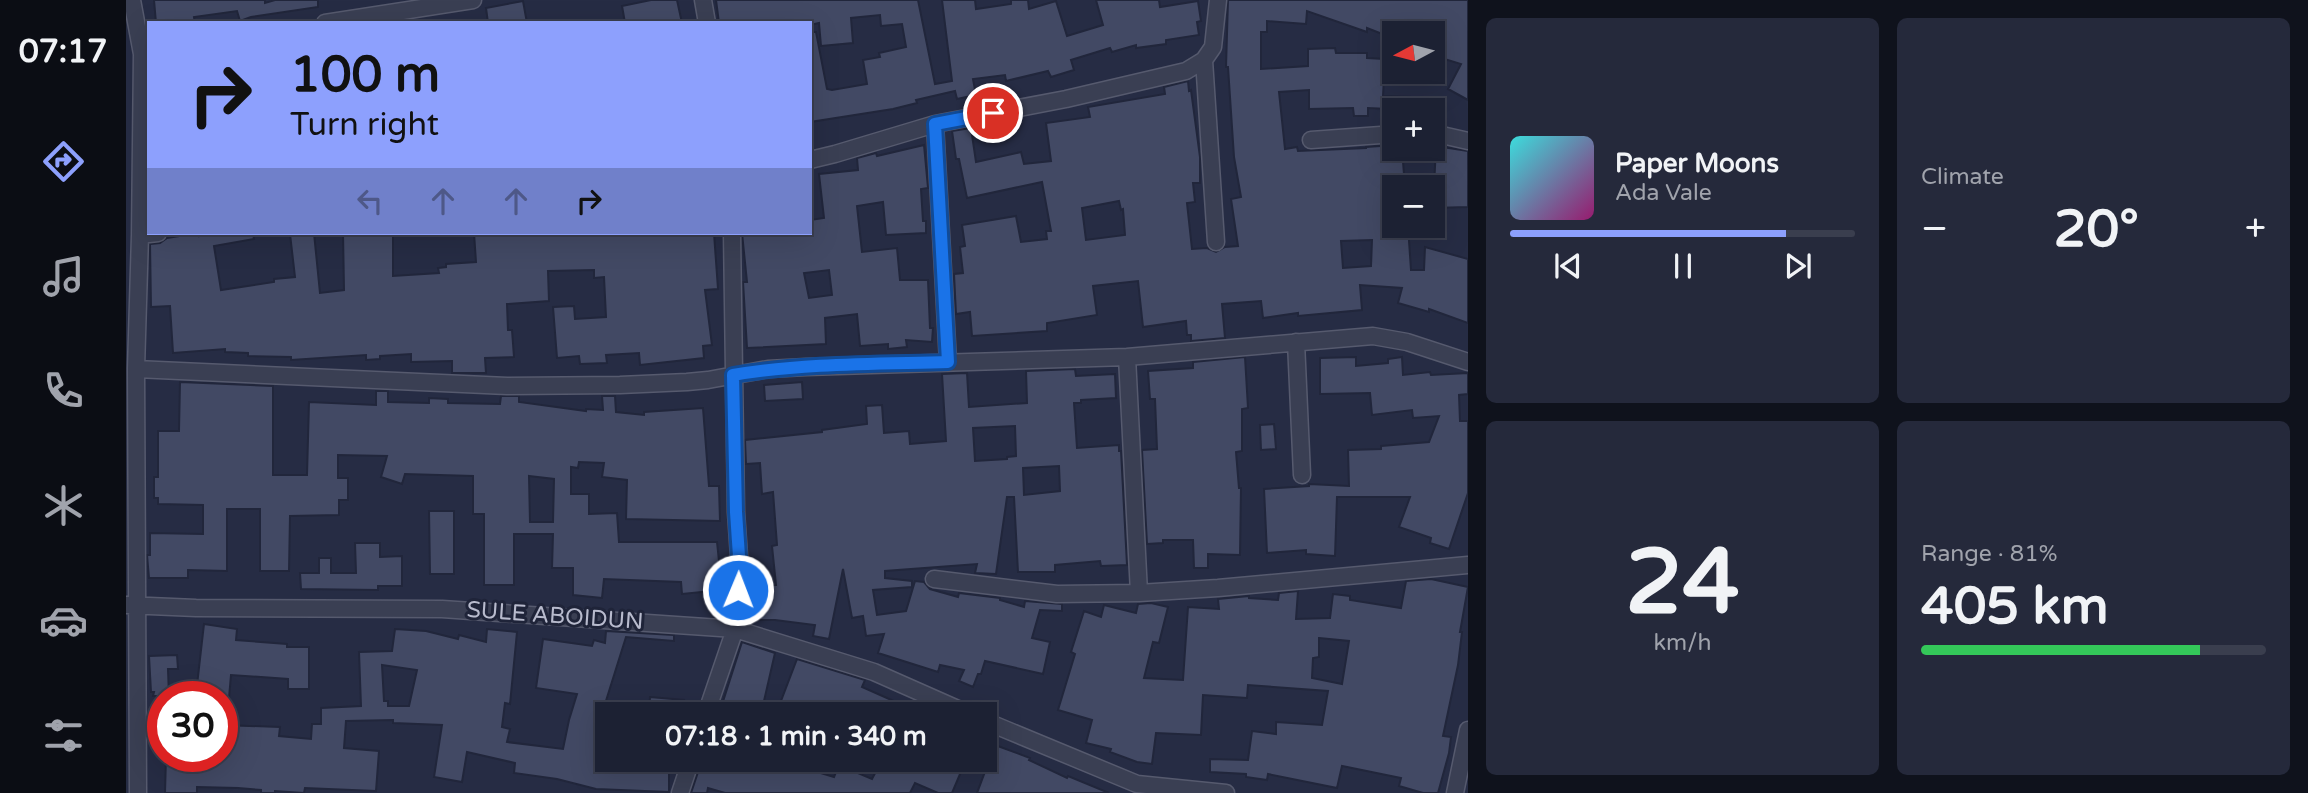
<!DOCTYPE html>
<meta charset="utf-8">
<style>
:root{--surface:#1c2133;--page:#25293b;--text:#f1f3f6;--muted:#a0a3ac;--line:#3a3e4e;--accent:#8da0fd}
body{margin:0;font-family:"Varela Round",sans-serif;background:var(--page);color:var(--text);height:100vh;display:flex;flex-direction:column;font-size:26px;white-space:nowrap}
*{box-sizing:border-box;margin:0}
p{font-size:23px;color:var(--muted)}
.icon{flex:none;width:38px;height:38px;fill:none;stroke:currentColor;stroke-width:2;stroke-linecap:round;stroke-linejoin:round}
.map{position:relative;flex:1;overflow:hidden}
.drawer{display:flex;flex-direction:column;gap:18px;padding:18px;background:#0f121c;width:840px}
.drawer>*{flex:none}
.guide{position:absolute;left:21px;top:21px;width:665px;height:214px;border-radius:0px;box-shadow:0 7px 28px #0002,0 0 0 2px var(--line);background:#8da0fd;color:#111;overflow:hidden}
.needle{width:46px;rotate:263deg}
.tools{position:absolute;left:1256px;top:21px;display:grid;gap:14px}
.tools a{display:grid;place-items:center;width:63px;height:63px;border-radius:0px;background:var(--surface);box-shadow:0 7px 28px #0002,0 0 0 2px var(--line);font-size:35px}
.speed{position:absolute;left:21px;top:681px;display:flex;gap:14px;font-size:35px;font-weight:700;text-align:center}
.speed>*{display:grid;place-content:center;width:91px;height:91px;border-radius:50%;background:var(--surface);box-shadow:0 7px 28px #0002,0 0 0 2px var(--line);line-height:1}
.speed .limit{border:10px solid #d22;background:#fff;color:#111}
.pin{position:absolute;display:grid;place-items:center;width:60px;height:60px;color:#fff;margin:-30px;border:4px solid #fff;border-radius:50%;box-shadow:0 2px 7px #0007}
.me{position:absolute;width:77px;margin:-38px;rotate:1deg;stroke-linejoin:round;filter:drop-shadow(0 0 5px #0008)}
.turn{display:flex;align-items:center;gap:24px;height:147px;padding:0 28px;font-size:32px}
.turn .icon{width:91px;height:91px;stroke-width:2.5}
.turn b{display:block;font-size:49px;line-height:60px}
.lanes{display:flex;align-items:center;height:66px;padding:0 28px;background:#0003;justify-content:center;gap:35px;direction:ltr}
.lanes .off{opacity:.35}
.big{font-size:52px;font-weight:800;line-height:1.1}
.drawer .tile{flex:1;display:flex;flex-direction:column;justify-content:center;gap:10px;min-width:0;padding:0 24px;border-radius:10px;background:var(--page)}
.drawer .dial{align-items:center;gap:0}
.dial b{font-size:91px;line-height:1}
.song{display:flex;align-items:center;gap:21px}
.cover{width:84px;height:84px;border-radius:10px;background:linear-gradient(135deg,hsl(180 70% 55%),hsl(320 70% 35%))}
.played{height:7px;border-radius:4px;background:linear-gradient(90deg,var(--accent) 80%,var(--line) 80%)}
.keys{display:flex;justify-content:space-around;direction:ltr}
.heat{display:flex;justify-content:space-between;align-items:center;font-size:38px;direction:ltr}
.charge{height:10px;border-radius:5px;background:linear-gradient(90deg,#34c759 81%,var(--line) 0)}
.drawer .tiles{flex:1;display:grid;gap:18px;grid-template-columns:repeat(2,1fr)}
.trip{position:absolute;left:469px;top:702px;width:402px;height:70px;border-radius:0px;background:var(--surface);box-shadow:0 7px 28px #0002,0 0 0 2px var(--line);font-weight:800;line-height:70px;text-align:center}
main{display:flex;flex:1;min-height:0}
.tabs{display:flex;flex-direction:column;width:126px;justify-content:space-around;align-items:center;background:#0b0d14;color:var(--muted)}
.tabs .icon{width:49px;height:49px}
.tabs .current{color:var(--accent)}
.tabs b{font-size:32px;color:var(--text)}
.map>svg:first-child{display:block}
.building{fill:#424964;stroke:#21263b;stroke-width:2;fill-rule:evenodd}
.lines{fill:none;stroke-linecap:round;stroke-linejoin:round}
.minor-casing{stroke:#565a6e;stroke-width:19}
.minor{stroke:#3a3f53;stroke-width:16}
.route-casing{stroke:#114b97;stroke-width:18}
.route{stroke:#1a73e8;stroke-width:12}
.labels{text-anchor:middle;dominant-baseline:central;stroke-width:6;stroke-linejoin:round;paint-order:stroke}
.street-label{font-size:23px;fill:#b8bbcd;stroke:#1f2439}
</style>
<main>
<nav class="tabs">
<b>07:17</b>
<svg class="icon current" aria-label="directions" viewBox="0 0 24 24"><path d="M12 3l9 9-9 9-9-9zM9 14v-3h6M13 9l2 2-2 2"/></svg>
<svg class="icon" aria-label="music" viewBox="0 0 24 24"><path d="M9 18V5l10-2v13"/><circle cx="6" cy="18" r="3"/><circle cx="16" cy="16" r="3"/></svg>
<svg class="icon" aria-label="phone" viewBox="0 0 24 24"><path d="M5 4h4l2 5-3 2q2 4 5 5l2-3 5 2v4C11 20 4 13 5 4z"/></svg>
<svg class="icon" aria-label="climate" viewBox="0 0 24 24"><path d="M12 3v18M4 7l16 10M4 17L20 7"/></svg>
<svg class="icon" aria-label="car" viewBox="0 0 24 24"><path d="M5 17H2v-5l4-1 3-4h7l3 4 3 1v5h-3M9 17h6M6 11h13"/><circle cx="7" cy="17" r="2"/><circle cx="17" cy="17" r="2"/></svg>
<svg class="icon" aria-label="filters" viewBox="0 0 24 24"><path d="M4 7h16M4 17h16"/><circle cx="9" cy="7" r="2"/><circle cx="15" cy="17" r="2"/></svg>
</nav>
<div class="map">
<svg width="1342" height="793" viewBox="0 0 1342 793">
<rect width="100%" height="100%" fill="#262c44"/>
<!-- building -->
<path class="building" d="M28,0H139V3L149,0H192V7L125,17L114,21L111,11L68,17L69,23H30Z
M525,0H551L556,23H499L496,6Z
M590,0H792L809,84L826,81L816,0H849L850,9L885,4V0H902L903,9L930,1L941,36L977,25L970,0H1033L1034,7L1072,1L1075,21L1071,22L1073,35L1040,40V44L1010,48V45L986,52L984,48L945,60L948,70L925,77L922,71L880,81L879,75L847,79L850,95L831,99L829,91L790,100L791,103L767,109L684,122V32H690L701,89L706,90L741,84L737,60L754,57L753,53L780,47L776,24L755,26L754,15L725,18L727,43L695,46L693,23L684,25V23H593Z
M1102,0H1342V100L1322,89L1335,64L1312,57L1313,54L1307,52V43L1311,33H1307V23H1289L1288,33H1269V39L1241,28V32L1181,11L1180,24L1141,21V32H1135V69L1182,66V49L1209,48L1210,53H1241V58L1259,59L1257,96L1285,97L1284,110L1242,108V116H1228L1227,108L1183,109V90L1153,92L1159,149L1171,147L1172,151L1240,148V147L1269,145V149H1276L1279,187H1269V226H1282L1285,270H1298L1299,247L1342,259V323L1303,309V312L1272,303L1276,288L1234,285L1236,310L1172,316V313L1137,318L1135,301L1096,304L1099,338L1065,341V335H1061L1060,321L1017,327L1012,281L967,286L971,315L921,323V331L846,336L844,312L830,314L828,274L837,273L834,247L839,246L836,225L890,216L895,242L921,239L920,231H925L916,182L841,198L833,159H830L826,131L845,128L850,162L895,152L898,164L925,161L920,123L964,117L962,107L1039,94L1038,87L1062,81L1063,91L1065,90L1074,157V183H1067L1069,202L1061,203L1066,249L1081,248L1090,252L1099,247L1112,246L1105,199L1115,197L1108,157L1102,67H1100ZM993,201L995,210L997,209L999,235L960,240L956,208ZM1246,240L1245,266L1217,268L1215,241Z
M397,1L401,23H362L360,8Z
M798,145L802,188L795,189L797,221H800V233L760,235L757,202L731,206L736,252L771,248L774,280H802L804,328H807L806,342L780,340L781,347L762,349V344L734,346L731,314L699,318L700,344L621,348L617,282H621L616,233H684V220L698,218L693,174L732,170L731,158L750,153L751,156ZM703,270L706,295L683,298L678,273Z
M1310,146L1342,151V207L1307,208Z
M72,233L73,236L91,233H127L128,239L88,246L95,290L148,282V279L169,277L164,234L188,233L194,293L218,290L217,233H267V276L313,273L312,268L320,267V264L350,262L348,233H588L592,289L579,290L586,345L577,346L578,358L514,365L513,353L480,355L481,363L454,364L453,356L431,358L427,307L448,306L449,319L480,317L478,277L468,278V270L422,271L423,301L381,304L382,330H386L388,357L359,358L360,373H326V361L285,362V354L254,356V359L240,360V355L165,360V357L122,356V353L99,352V349L47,353L44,306L25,307L24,244L34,243L41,238Z
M1119,357L1122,408L1116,409V451L1110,452L1113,488H1115L1114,555L1082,554V568H1068L1067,540H1037V543L1021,544L1016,450L1031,449L1029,399H1024L1022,371L1067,368V362Z
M1230,357V366L1262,363V359L1276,357L1277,375L1304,372L1305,375L1342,373V394L1333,395L1334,421H1342V493L1323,549L1304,543L1305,538L1273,527L1284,497H1211L1209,556L1180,554V550L1141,553L1138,489L1183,486V484L1223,486L1222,450L1255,449V446L1303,442L1313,416L1287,418L1286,410L1246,415L1244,393L1194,394V358Z
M949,369L950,376L989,374L990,398L955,400V403H948L951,448L993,445V451H995L1001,565L975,566L974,561L929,565V572H892L888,497H881L870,574L849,573L851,564L759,571V578L786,581V587L747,590L751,615L780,611L789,581L798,582L804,589L832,597L833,593L874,598V600L898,607L899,601L936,604V611L914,610L906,638L924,642L917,674L859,661L855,674H852L847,687L833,681L838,670L814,665L812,672L752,653L758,634L740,636L737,616L726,618L717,569L703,639L687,636L689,625L649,620H625L626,586L650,585L646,546L651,545L647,492L636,494L634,463L620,464L619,440L696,432V430L741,424L740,406L756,405L758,433L783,431L784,444L820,441L816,374L841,373L843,407L901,403L900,371ZM889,426L890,456L881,457V459L849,461L847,428ZM933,466L934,491L898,495L897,468Z
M54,382L147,386V475H181L183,402L250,405V391H262V402L303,403V398L322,399V403L374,404L375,396H393V402L460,411V409L477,410L476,396H489L490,412L518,415V412L577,408L583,486H593L594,521L500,519L501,480L476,477L478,463L453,462L452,468L445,467V494H463V514L491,513L493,542H591L596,590L556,594L555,582L478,579L476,598L447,595V568H426L427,534H388V585H358V514H347V476L279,474L276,484L255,477L261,456L212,455V478H222V500H213V515L164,516L163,571H134V509H101V571L62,570V578H23L21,555H24V533L77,534V505L32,504V498H28V477H32V431H53ZM403,476L428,479L427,522H404Z
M676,382L677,399L639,401L638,385Z
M1148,424L1150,449L1135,450L1134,425Z
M303,511H328V574H304Z
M229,543H254V557L276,556V586H252V590L175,589L174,573H193V558H205V573H230Z
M1305,579L1342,587L1334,632H1336L1332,665L1317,736L1325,737L1323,753L1312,793H1297L1273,786L1275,778L1216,766L1211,788L1142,774L1141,780L1120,777V774L1084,772V759L1122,760L1126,731L1150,734V722L1196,725L1202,691L1122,685L1121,698L1077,695L1075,735L1030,733L1026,764L1011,762L984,752L985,749L960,743L966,720L932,710L949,654L945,652L958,611L975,617L978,605L1010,613L1012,604L1025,603L1042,607L1033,643L1027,642L1018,678L1057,680L1062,607L1093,609L1092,599L1123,596V598L1152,600L1153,593L1172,591L1170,619L1204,618L1207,594L1224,596V600L1275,608L1280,581ZM1193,638L1223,641L1216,684L1186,678L1187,658L1193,657Z
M78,624L111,629L110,640L161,644V647H183V689H162V679L105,675L103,698L70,694Z
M269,629L300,631L332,639L333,635L360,642L361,629L391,632L384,704L379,703L376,727L384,729L381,742L437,749L443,720L451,694L410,688L417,639L466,646L468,640L479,643L480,631L548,635V641L500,637L474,720H481V760H543V792L470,789L431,779L388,773L389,763L341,752L336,782L308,777L316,725L267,723V720L220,721L218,748L253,751L250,791L179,788L178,793L149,791V793H135V790L112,788L71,787V793H39L40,756H96V725L154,727L153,736L185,739L186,724H195V708L235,706L233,652L266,651ZM256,665L291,670L283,706H262V701H258Z
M616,642L649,653L635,714H593Z
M51,655L52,669H42L43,696H27L28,692H25L23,656Z
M671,659L739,680L736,687L797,714H650Z
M524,697L558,700L557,714H523Z
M869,745L904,758L903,760L941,778L942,776L983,793H851Z
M576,760H659L658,762L708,777L713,765L746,779L756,760H787L801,766L804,760H840L826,793H812L789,783L784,793H599L582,788L581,793H565Z"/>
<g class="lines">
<defs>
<path id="minor" d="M6,0L16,54L14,235L10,369L12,793
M577,0L581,23
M199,23L347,0
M1078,60L1090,242
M809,124L822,362
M1307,133L1342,141
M1185,140L1269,134
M684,160L709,154L809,124L940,99L1060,71L1078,60L1087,47L1092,0
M14,235L32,233
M1170,342L1176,475
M1001,357L1013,593
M10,369L381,386L494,385L561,382L582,380L642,369L680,367L1001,357L1247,336L1281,342L1342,362
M808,579L931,594L1013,593L1092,588L1342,565
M0,605L70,608L316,609L609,629L748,672L843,714
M580,714L609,629L614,571L610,512L606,233
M859,721L1011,784L1100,793
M554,793L565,760
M1329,793L1342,730"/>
</defs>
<!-- minor casing -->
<use href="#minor" class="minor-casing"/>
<!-- minor -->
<use href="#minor" class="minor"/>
</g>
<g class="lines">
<defs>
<path id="route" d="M612,590L614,571L610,512L607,375C678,363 750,364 822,362L809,124L867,113"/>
</defs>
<!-- route casing -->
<use href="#route" class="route-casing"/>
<!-- route -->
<use href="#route" class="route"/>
</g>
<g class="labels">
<!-- street labels -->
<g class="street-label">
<text transform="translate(429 616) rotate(4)">SULE ABOIDUN</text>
</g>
</g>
</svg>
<div class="tools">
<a><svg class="needle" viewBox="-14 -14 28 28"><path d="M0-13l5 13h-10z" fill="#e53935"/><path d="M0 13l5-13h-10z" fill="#a0a3ac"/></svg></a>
<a>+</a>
<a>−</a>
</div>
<div class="speed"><div class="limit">30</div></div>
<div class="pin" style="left:867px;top:113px;background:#d93025"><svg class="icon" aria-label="arrive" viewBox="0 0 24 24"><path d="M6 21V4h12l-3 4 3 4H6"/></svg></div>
<svg class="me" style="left:612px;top:590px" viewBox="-20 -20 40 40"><circle r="17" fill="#1a73e8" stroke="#fff" stroke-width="3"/><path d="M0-11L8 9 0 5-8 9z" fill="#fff"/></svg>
<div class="trip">07:18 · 1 min · 340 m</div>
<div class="guide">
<div class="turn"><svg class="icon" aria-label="right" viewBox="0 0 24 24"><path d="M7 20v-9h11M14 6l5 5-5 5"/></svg><div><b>100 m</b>Turn right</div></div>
<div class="lanes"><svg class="icon off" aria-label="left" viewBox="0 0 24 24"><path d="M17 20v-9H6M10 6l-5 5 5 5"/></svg><svg class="icon off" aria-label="ahead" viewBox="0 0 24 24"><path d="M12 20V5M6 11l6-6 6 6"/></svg><svg class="icon off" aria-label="ahead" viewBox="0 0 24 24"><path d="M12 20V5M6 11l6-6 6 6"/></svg><svg class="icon" aria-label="right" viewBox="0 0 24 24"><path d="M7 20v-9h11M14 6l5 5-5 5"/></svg></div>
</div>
</div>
<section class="drawer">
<div class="tiles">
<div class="tile">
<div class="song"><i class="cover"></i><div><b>Paper Moons</b><p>Ada Vale</p></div></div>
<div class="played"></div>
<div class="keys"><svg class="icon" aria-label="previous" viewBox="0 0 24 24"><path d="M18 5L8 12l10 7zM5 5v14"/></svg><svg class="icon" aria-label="pause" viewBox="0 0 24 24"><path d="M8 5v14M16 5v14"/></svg><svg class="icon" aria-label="next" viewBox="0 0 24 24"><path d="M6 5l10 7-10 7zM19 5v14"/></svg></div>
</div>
<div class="tile"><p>Climate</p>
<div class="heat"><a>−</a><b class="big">20°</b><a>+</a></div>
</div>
<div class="tile dial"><b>24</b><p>km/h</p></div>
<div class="tile"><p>Range · 81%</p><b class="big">405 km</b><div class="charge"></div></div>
</div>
</section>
</main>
